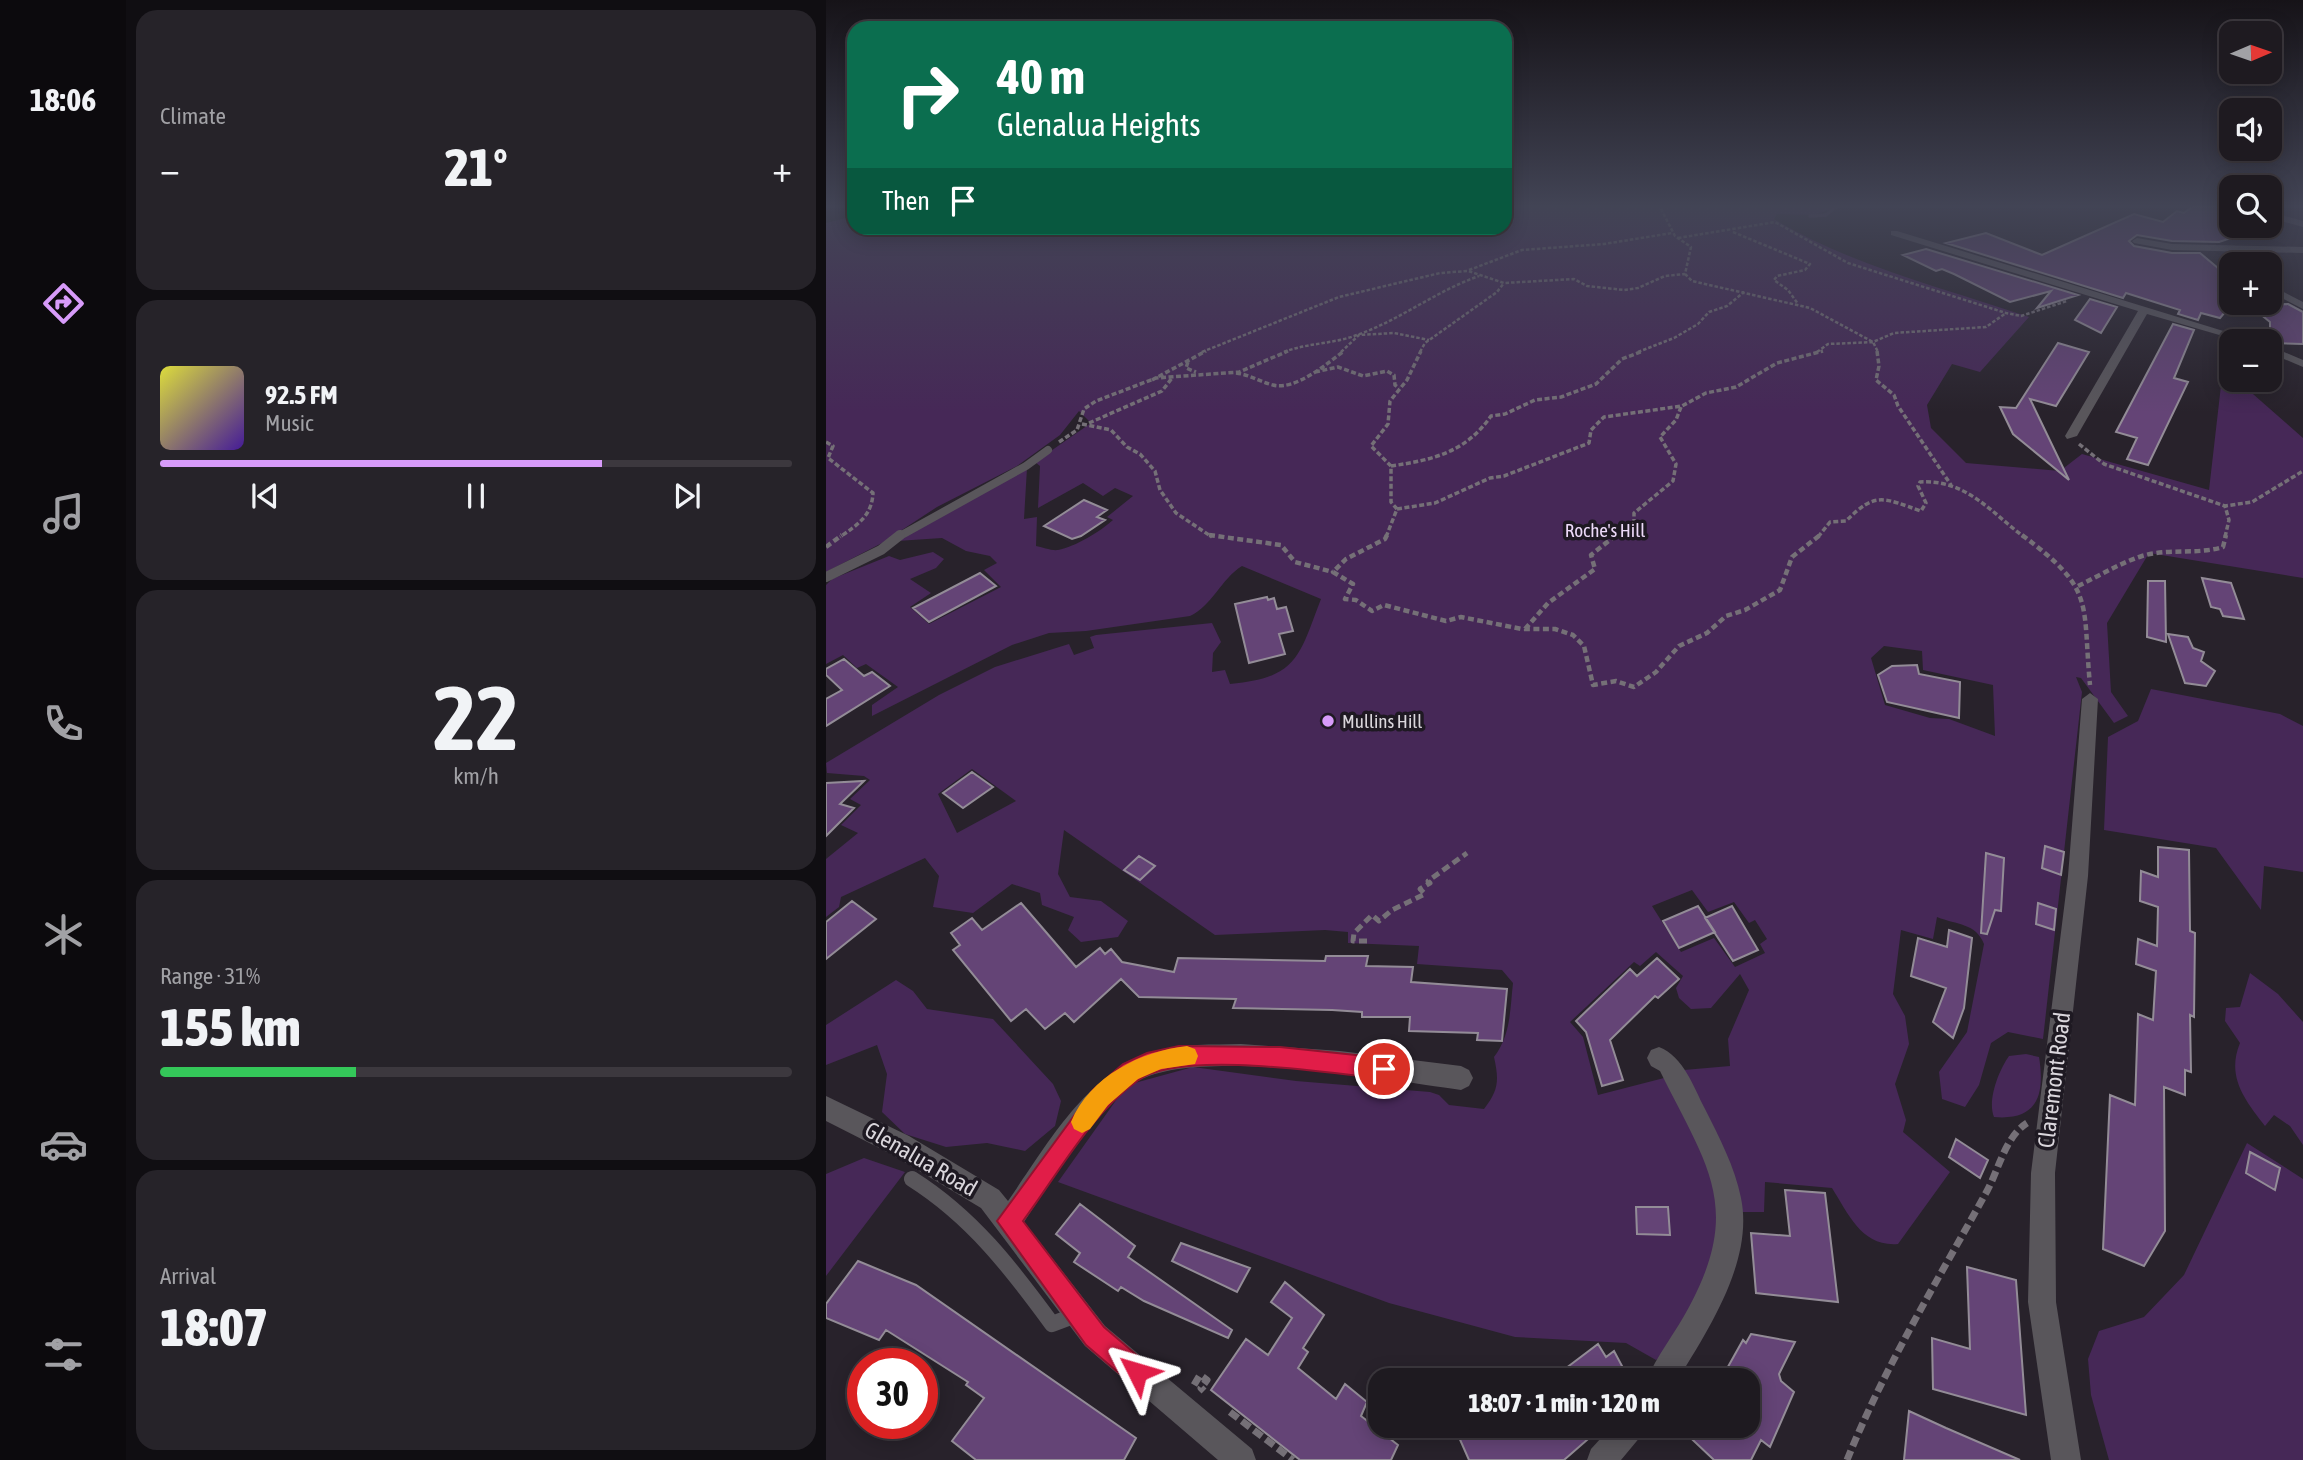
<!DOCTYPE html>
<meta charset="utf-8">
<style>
:root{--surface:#1e1a20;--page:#262329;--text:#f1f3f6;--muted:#a1a1a5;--line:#3c383e;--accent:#d79bf9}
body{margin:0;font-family:"Asap Condensed",sans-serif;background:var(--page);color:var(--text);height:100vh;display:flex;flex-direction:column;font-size:26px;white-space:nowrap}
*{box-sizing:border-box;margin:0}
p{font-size:23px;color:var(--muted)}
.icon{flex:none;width:38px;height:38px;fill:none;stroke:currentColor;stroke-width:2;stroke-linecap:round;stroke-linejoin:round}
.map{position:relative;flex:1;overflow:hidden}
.panel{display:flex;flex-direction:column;gap:10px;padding:10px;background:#100e12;width:700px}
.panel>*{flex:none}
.banner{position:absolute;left:21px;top:21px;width:665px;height:214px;border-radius:21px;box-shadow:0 4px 18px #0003,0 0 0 2px var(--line);background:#0b6e4f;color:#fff;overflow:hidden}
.needle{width:46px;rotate:88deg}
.tools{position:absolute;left:1393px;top:21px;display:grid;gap:14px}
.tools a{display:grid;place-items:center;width:63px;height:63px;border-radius:14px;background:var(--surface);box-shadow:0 4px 18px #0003,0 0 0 2px var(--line);font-size:35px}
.speed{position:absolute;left:21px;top:1348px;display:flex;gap:14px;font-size:35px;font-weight:700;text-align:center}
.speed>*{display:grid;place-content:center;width:91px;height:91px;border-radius:50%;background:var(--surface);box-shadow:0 4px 18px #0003,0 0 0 2px var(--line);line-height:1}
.speed .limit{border:10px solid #d22;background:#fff;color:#111}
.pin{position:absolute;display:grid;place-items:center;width:60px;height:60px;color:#fff;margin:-30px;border:4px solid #fff;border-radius:50%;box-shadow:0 2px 7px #0007}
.me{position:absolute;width:77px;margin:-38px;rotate:310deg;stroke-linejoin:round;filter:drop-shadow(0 0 5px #0008)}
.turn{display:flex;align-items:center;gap:24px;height:147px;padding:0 35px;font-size:32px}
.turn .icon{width:91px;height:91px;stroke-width:2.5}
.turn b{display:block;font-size:49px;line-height:60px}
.then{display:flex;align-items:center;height:66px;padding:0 35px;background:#0003;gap:14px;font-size:26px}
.big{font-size:52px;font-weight:800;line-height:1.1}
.panel .card{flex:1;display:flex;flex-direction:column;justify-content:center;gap:10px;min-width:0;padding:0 24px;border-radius:21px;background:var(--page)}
.panel .dial{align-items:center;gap:0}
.dial b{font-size:91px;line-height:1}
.song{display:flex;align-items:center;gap:21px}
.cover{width:84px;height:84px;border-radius:10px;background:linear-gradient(135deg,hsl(60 70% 55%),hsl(260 70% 35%))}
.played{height:7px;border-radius:4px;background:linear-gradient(90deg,var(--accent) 70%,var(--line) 70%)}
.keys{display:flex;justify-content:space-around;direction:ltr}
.heat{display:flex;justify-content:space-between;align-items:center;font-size:38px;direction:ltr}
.charge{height:10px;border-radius:5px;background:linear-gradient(90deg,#34c759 31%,var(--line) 0)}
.trip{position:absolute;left:542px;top:1368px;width:392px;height:70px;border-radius:21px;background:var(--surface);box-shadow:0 4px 18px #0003,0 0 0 2px var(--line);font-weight:800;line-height:70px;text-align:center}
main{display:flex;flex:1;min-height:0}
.tab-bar{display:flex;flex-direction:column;width:126px;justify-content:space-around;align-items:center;background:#0c0a0d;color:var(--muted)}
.tab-bar .icon{width:49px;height:49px}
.tab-bar .active{color:var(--accent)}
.tab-bar b{font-size:32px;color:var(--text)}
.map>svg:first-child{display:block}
.green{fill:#462857;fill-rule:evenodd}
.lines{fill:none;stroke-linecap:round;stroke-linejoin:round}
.stream{stroke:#52405c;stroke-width:3.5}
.building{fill:#644476;stroke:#938c97;stroke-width:2}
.path-far4{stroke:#757077;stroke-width:2.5;stroke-dasharray:3.5 2;stroke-linecap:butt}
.path-far3{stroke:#757077;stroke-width:3.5;stroke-dasharray:5 2.5;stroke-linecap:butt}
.path-far2{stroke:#757077;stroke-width:4.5;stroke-dasharray:6 3.5;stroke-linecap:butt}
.path-far1{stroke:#757077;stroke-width:5;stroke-dasharray:8 4.5;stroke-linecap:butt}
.path{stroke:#757077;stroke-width:7;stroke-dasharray:10 5;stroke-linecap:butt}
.service-far2{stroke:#59565b;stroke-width:8}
.service-far1{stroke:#59565b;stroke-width:10}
.service{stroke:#59565b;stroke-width:16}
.minor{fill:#59565b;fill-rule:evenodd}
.route{fill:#e11d48;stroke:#92132f;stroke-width:2}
.slow{fill:#f59e0b}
.poi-dot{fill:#d79bf9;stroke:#1e1922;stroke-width:2.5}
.labels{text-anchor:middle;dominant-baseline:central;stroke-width:7;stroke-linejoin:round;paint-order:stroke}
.park-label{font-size:19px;fill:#eddaf9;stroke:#1e1922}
.poi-label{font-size:19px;fill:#dad6dc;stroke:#1e1922;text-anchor:start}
.near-street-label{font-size:23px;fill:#dad6dc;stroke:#1e1922}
</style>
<main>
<nav class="tab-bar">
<b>18:06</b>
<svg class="icon active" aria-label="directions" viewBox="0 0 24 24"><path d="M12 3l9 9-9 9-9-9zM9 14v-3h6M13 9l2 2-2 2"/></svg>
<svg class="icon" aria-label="music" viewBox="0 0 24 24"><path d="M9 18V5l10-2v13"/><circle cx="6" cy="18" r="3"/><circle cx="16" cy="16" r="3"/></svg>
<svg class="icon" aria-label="phone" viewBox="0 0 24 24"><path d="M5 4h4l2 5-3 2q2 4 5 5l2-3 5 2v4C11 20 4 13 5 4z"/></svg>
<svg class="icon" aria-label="climate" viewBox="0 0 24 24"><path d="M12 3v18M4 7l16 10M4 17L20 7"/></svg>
<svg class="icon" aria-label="car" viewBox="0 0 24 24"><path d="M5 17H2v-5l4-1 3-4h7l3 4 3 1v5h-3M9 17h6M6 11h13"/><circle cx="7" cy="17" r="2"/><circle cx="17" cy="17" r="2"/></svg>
<svg class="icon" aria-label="filters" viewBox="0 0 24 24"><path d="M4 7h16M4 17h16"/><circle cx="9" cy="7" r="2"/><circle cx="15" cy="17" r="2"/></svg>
</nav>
<section class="panel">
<div class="card"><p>Climate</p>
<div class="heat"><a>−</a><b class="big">21°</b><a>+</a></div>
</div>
<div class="card">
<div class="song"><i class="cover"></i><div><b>92.5 FM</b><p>Music</p></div></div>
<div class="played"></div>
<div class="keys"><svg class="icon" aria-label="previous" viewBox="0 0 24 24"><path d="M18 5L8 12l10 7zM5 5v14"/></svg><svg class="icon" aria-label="pause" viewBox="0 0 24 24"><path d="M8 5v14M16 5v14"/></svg><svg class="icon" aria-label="next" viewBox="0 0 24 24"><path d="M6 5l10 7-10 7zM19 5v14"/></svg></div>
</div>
<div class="card dial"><b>22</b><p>km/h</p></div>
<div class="card"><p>Range · 31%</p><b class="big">155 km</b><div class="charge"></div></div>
<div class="card"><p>Arrival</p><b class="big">18:07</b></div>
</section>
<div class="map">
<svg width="1477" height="1460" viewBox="0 0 1477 1460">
<rect width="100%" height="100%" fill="#28222b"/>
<!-- green -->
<path class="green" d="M679,207H1012L987,215L951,214L948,219C1026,266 1118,288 1203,317L1154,372L1126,364L1101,405L1105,428L1140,463L1234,471L1256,454L1383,490L1397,368L1405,375V380H1411L1477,438V578L1323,553L1281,623L1285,692L1302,716L1288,723L1255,678L1250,677L1256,692L1217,1039L1182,1032L1165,1043L1153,1085L1139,1107L1116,1099L1113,1072L1141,1032L1158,944C1150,923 1131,925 1111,917L1107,939L1075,930L1067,994L1079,1016L1083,1044L1069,1084L1080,1120L1077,1132L1124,1172L1072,1244C1036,1247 1023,1215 1006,1188L939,1182L938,1212H913L858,1070L904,1066L902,1039L923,990L914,974L885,1008L865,1009L853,998L850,988L857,976L830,952L814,966L808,962L744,1022L757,1037L772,1095L838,1078C856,1113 890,1161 894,1200C900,1252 861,1311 838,1355L830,1360L800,1343L689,1337L563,1303L232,1182L298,1089L305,1084L367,1067L470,1081L604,1092L613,1095L623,1105L658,1109C673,1090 673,1080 668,1057C685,1035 684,1009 687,983L676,970L591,964L593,946L522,943V932L499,930L389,935L238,830L232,874L244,897L275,901L302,921L292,937L255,942L242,930L248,917L216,905L214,893L186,884L147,913L107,907L113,876L99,858L15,897L13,907L0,917V859L32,833L15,825L35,805L24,799L44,780L38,776L1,773L0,763L113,695L169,667L243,644L248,655L268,648L264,637L270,635L386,623L395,642L387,653L386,672L399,670L404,684C472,678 473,656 495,599L416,566C395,579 386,606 364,616L260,631L223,633L186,645L46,716V705L72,687L40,664L31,668L17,655L0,664V585L6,579L63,556L74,560L107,552L118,559L110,568L84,579L105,593L84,607L103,624L175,587L158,570L171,563L164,556L140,551L116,538L71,541L201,468L198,519L211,517L210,546C216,547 226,551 232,550C249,547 275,531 287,520L281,517L307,496L289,488L277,496L257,483L212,508L214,466L209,462L265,423L253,411L234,435L191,466L111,507L56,543L0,572V223L28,216V228H679ZM1058,646L1096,651L1097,670L1167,685L1169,736L1123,719L1104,718L1059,705L1045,658ZM146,769L190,801L131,833L112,794ZM866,890L882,912L908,902L923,923L929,920L941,939L934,944L939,953L909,967L888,938L855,952L826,906Z
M1325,689L1454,714L1477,726V872L1438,866L1435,910L1390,848L1278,830L1282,737L1312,721Z
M1424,973L1452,994L1477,1022V1145L1464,1126L1448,1115L1439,1126C1419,1100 1400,1077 1414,1043L1399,1021L1400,1008L1414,1007Z
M70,980L87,991L101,1009L167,1019L227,1084L235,1101L229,1126L199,1151L161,1143L120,1147L79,1134L56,1112L61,1074L51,1045L0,1065V1025Z
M1200,1054L1213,1057C1219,1094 1212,1121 1168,1117C1161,1100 1173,1070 1183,1056Z
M1421,1143L1477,1179V1460H1283L1265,1395L1262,1359L1273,1331L1318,1317L1358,1275Z
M38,1158L79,1172L0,1276V1174Z"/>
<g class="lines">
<!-- stream -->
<path class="stream" d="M984,216L1000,215L1010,207"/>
</g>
<!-- building -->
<path class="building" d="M1366,207H1405V238L1393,242L1346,241L1311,235L1303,241L1308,246L1346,253H1374L1405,279V305L1394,318L1375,313L1372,320L1352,314L1354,310L1300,293L1297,298L1120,243L1160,233L1216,255L1308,214L1337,222L1351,211L1358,213Z
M1100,249L1252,295L1211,308L1225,291L1184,302L1128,274L1116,269L1110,271L1077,255Z
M1264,299L1291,307L1275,333L1249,320Z
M1462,304L1477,312V344L1444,343V322L1423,305Z
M1347,324L1368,330L1348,378L1362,382L1322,465L1301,459L1311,438L1290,432Z
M1232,343L1263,352L1230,406L1204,399L1243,480L1187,434L1174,407L1190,408Z
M258,500L281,510L271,517L279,520L255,536L246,539L218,526Z
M154,573L170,586L103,622L87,608Z
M1376,578L1405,583L1418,619L1397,616L1394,609L1385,607Z
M1322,581H1339L1340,642L1321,637Z
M441,597L442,600L448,598L451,609L460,607L467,631L453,634L459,654L423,663L409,604Z
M1342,634L1362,637L1367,648L1378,652L1375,661L1389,671L1380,686L1359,683Z
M18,659L38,676L46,672L64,686L0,726V699L16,690L0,675V669Z
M1091,665L1093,674L1134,682L1133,718L1061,702L1052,675L1066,666Z
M146,772L167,787L137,808L117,793Z
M38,781L14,804L28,808L0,836V783Z
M1219,846L1238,852L1235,875L1216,868Z
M1332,847L1363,850L1364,931L1369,933L1368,1017L1364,1015L1365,1072L1359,1070V1095L1338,1087L1339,1231L1318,1266L1277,1249L1284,1095L1309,1105L1312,1014L1327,1020L1330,971L1310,964L1312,939L1331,946L1332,907L1314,901L1315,871L1332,877Z
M1160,853L1178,858L1175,911L1169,910L1161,934L1155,933Z
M313,856L329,866L314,880L298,870Z
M26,901L50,919L0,959V922Z
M195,903L250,967L274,948L279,954L285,949L296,962L348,972L352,958L499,961L500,956H542L540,966L587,967L585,982L681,989L676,1041L651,1040L652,1033L583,1031L584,1017H536V1012L506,1010L407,1008L410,999L313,997L295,979L248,1022L239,1013L219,1029L200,1009L185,1021L127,950L134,945L125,933L146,918L156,930Z
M1212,903L1230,909L1228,930L1210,924Z
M872,906L889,932L853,948L837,921Z
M906,906L932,950L907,961L879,918Z
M1123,930L1146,938L1138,1008L1127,1038L1107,1022L1120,988L1085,976L1092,938L1121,947Z
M831,958L853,979L832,998L829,996L784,1040L797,1080L776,1086L760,1032L750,1021L804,969L811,976Z
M1130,1139L1162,1160L1154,1178L1123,1157Z
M1424,1152L1454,1168L1449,1190L1420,1173Z
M959,1190L999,1193L1012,1302L930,1293L925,1233L964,1236Z
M254,1204L309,1246L302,1257L406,1330L402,1338L318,1301L295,1287L292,1291L248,1262L254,1253L230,1234Z
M810,1207H842L844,1235L811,1234Z
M355,1243L424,1268L411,1292L346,1261Z
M32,1261L90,1285L310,1438L298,1460H150L126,1441L158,1398L140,1385L142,1382L60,1330L53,1340L0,1318V1304Z
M1141,1267L1190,1280L1200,1415L1107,1389L1106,1338L1144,1349Z
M459,1282L498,1315L477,1348L482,1352L472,1368L510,1399L519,1384L541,1402L535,1416L572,1445L565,1460H474L385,1390L420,1339L442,1355L466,1318L445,1302Z
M925,1334L969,1342L953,1374L955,1381L968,1392L944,1447L935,1440L925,1460H888L852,1426H922V1381H894L917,1340L920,1343Z
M772,1344L780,1357L788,1351L804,1381H723Z
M1083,1411L1120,1428L1194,1460H1078Z
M628,1426H777L738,1460H643Z"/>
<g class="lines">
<!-- path-far4 -->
<path class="path-far4" d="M907,232L984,264L979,270L951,276L948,280L962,290L972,304
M852,238L949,222L1022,263L1180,313L1195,316L1241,301
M643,270L696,250L778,244L846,233
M859,274L866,281L984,308L1047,342L1052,352
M376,352L513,297L614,273L642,271L678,283L748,279L761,286L798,290L812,288L839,276L859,274L865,247L849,236L834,207
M458,352C481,343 507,344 531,335C574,320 610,291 653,276
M515,352L533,335L568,333L603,340
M594,352L599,343L671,292L678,283
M812,352L848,338L872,324L883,312L901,306L918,292
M991,352L1002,344L1047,342L1068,333L1160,327L1180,313"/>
<!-- path-far3 -->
<path class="path-far3" d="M1051,351L1053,366L1050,380L1068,395L1072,406L1125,485
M362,362L360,368L370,372
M489,372L512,367L537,376L561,371L568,375L569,385L573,388
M410,373C425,375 434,382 447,385C469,391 502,363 518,351
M326,380L380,351
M263,423L336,391L346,378
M256,424L285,430L301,447L314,454L329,471L334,490L350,513L386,537
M0,442L7,446L2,458L47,493C46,516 31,525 14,537
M233,442L251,430L258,409L270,401L330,378L413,372L462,351
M1253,444L1278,464L1399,506
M565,466C607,460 640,452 665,416L679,414L709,400L735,397L770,384L796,359L817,351
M571,509L609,503L664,478L678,476L763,443L765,430L778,417L856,406L880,393L910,387L951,363L997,351
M560,537L571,509L565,502V466L545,446L562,424L564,401L581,380L595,351
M788,537L808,521V513L847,481L850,464L834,437L850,420L855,407
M992,537L1004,522L1020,521C1050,491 1057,498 1095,511L1100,503L1092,486L1094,482C1140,479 1166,513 1198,537
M1399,537L1403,520L1399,506L1426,502L1477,471"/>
<!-- path-far2 -->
<path class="path-far2" d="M383,535L455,545L469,562L507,572
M561,535L559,539L520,559L507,572L527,584L519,599L530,600L546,611L558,605L620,621L635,617L696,629H729L747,635L758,646L767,685L790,681L808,687L830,672L853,646L881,633L900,616L919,610L954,590L966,557L994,535
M1196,535C1270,590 1256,601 1264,685
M0,547L16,535
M1252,586C1273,576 1294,563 1316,556C1343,548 1371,555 1397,547L1400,535
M699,629L722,603L769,569L765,555L790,535"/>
<!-- path-far1 -->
<path class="path-far1" d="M541,941H527L528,933L546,915L553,921L566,910L599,894L594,889L604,883L602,881L641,853"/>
<!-- path -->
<path class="path" d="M368,1385L374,1375L381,1380L375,1388L378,1391
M404,1412L467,1460
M1021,1460C1059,1366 1112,1280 1161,1191C1173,1169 1179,1137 1201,1123"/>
<!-- service-far2 -->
<path class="service-far2" d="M72,537L200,466L222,450"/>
<!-- service-far1 -->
<path class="service-far1" d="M0,577L55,550L74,535"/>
<!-- service -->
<path class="service" d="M86,1179C146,1217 185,1268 226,1324L250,1315"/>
<!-- minor -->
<path class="minor" d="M1444,212L1477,221V227L1444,218Z
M1065,231H1071L1430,341H1414L1321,314L1251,436L1241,439L1239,436L1312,311L1065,235Z
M1311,238L1346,244L1477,247V253L1346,250L1308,243L1306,241Z
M1444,285L1477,302V309L1444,292Z
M1444,346L1477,360V367L1444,353Z
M1264,693L1272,699L1262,876L1229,1173L1230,1302L1255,1460H1225L1202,1302L1205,1173L1242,876L1256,699Z
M415,1044L514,1051L635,1066L643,1070L647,1078L643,1086L635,1090C564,1080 371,1047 312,1081C265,1109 228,1178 198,1222L279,1326L426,1449L430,1460H392L259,1346L155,1208L65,1154L0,1121V1096L83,1136L173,1190L182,1201C222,1144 259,1074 329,1051C356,1043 387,1045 415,1044Z
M833,1047C858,1057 867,1086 879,1109C893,1137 909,1167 915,1198C928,1261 882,1330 851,1381H820C831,1355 850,1332 863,1307C918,1205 879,1163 834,1071L825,1066L821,1058L825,1050Z
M786,1426H820L815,1436L795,1460H761L765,1449Z"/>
</g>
<!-- sky -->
<linearGradient id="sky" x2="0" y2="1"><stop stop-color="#161318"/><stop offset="0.5" stop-color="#424455"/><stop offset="1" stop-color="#424455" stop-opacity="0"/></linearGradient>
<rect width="1477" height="412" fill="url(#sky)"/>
<!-- route -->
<path class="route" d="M353,1046L454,1047L558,1058L565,1061L568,1069L565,1076L558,1079C504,1073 353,1049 311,1081C263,1116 232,1174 197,1221L278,1327L320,1363L324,1372L320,1381L311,1385L302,1381L260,1345L171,1221L267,1090L297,1064L321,1053Z"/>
<!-- slow -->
<path class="slow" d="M361,1046L369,1049L372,1056L369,1064L335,1069L312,1079L282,1105L264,1129L256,1133L248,1129L245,1122C264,1076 315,1051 361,1046Z"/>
<!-- markers -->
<circle class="poi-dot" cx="502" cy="721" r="7"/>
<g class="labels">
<!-- park labels -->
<g class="park-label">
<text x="779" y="530">Roche's Hill</text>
</g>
<!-- poi labels -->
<g class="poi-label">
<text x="516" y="721">Mullins Hill</text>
</g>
<!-- near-street labels -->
<g class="near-street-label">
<text transform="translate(1228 1080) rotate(-83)">Claremont Road</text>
<text transform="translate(95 1159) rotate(30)">Glenalua Road</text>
</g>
</g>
</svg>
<div class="tools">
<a><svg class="needle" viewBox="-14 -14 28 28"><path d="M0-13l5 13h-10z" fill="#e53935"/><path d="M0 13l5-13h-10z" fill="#a1a1a5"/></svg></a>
<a><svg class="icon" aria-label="sound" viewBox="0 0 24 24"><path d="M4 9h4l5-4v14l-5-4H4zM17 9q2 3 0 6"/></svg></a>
<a><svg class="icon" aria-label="search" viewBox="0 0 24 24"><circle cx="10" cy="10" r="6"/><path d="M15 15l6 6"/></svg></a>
<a>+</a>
<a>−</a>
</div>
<div class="speed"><div class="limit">30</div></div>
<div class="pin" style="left:558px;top:1069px;background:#d93025"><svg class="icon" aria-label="arrive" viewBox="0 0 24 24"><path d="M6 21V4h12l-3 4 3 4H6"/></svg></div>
<svg class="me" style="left:311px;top:1372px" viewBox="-20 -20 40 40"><path d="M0-17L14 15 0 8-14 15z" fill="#e11d48" stroke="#fff" stroke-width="4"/></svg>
<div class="trip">18:07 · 1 min · 120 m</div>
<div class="banner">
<div class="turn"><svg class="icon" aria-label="right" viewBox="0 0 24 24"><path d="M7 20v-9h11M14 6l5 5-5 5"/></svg><div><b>40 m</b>Glenalua Heights</div></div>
<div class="then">Then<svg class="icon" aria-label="arrive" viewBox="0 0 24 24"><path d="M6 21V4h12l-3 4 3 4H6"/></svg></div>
</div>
</div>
</main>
